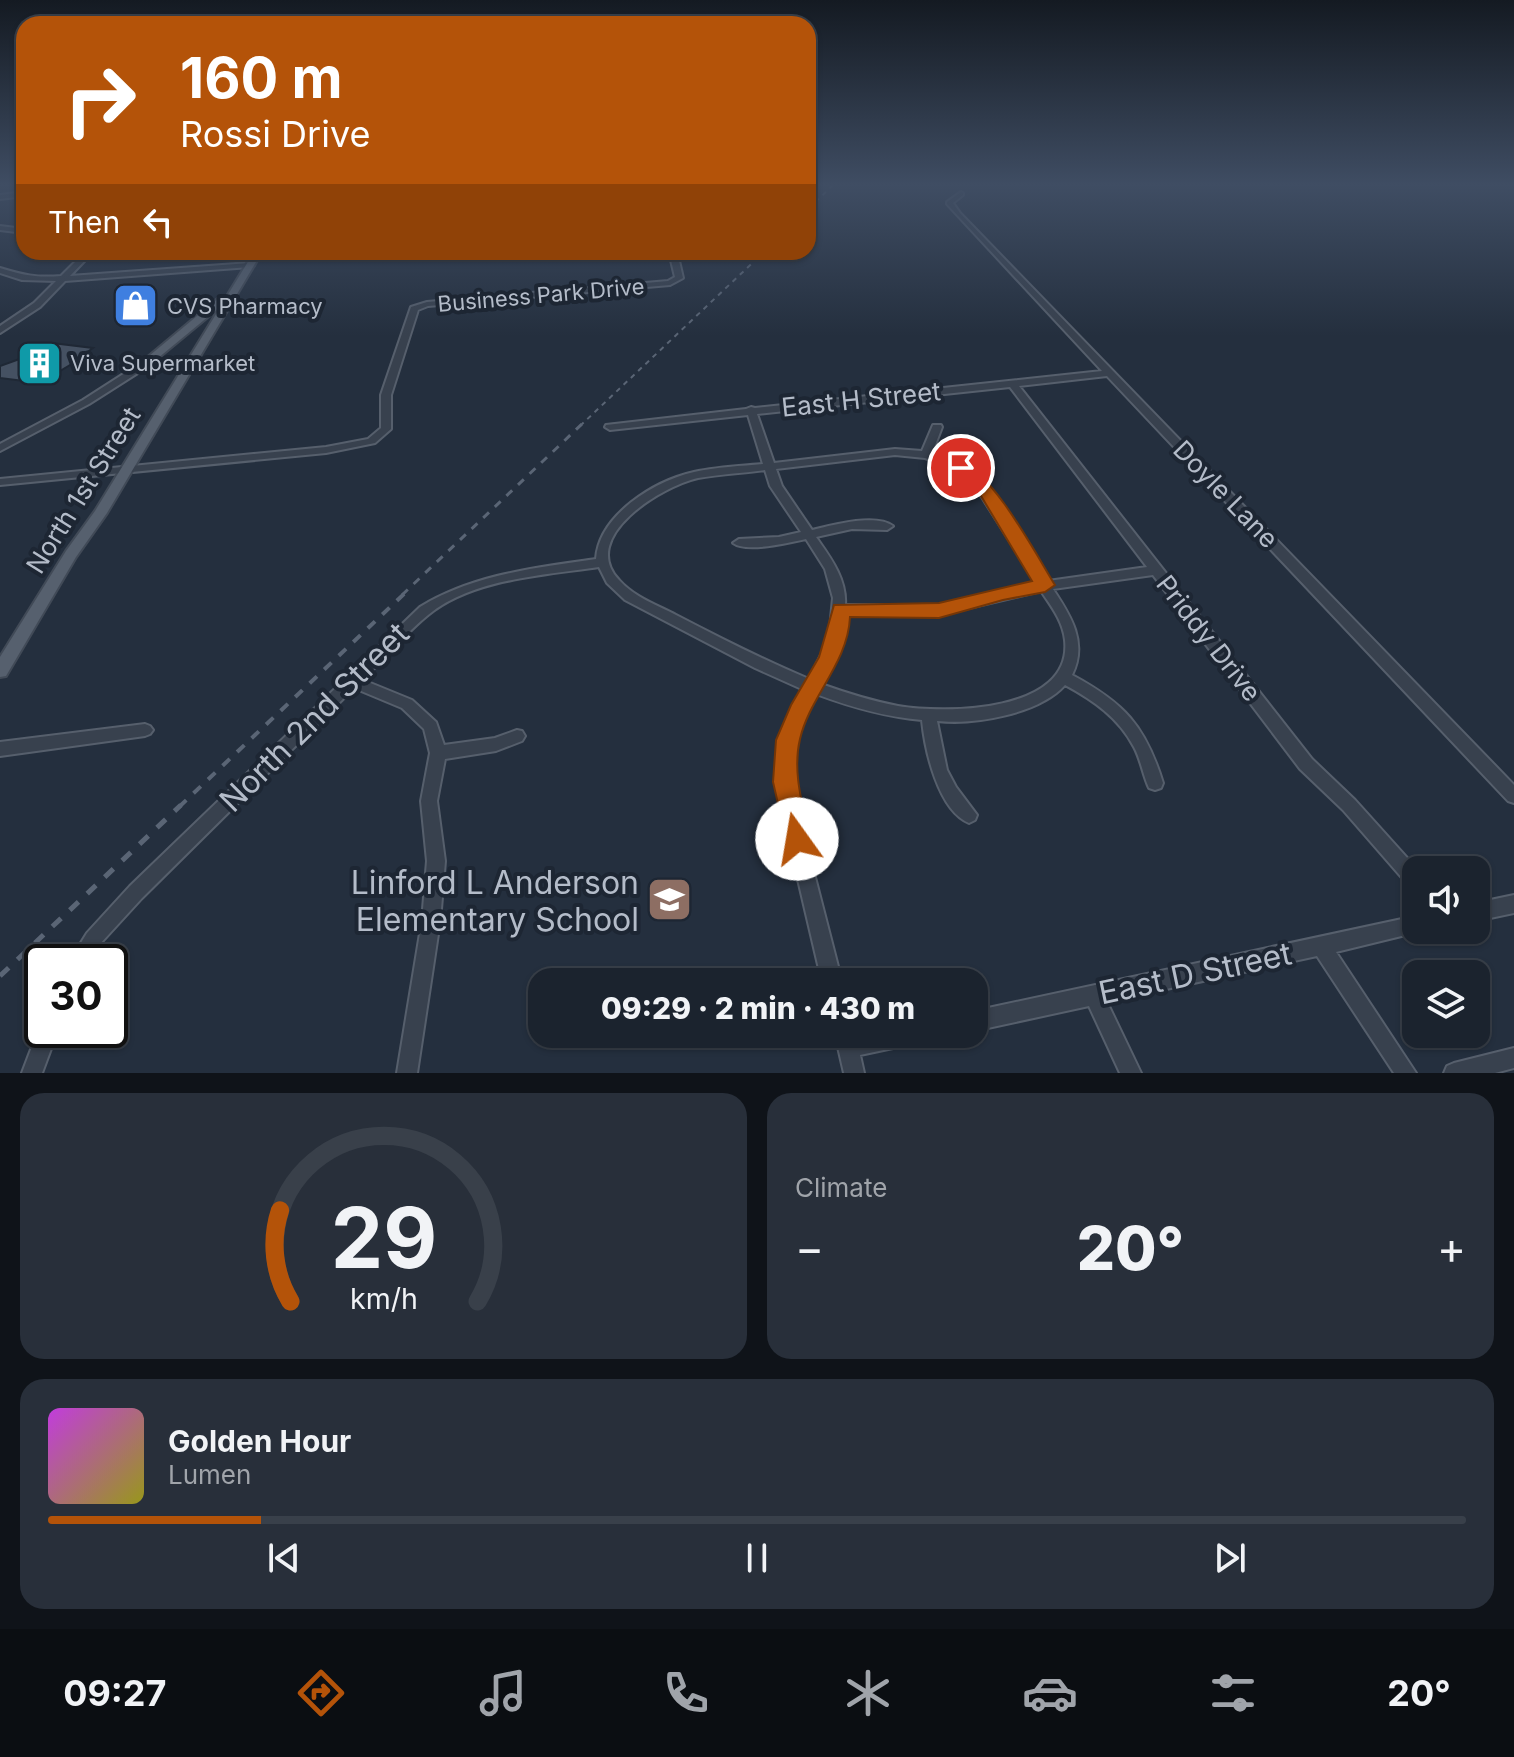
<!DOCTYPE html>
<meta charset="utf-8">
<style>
:root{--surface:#1b232e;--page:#282f3a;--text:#f1f3f6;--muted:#a0a4aa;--line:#39404a;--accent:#b45309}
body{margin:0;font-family:Inter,sans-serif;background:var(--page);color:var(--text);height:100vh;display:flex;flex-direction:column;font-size:30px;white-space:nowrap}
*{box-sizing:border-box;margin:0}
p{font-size:26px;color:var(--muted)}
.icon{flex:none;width:44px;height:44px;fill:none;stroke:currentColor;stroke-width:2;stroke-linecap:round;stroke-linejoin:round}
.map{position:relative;height:1073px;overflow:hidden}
.panel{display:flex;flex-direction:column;gap:20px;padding:20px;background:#0f1319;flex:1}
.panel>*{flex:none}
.hud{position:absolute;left:16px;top:16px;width:800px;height:244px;border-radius:24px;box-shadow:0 2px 6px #0004,0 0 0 2px var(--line);background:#b45309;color:#fff;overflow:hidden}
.buttons{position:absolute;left:1402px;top:856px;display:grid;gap:16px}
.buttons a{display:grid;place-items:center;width:88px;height:88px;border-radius:16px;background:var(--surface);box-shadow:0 2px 6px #0004,0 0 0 2px var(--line);font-size:40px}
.speed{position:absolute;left:24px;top:944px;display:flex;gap:16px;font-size:40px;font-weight:700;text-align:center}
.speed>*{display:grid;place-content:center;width:104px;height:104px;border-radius:50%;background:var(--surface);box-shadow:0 2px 6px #0004,0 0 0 2px var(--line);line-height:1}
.speed .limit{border:4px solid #111;border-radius:12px;background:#fff;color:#111}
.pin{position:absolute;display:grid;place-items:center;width:68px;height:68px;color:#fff;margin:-34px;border:4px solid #fff;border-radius:50%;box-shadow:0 2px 8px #0007}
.me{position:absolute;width:88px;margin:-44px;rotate:347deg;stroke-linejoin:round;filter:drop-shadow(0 0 6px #0008)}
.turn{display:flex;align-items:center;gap:28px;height:168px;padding:0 32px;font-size:36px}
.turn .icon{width:104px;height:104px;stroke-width:2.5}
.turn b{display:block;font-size:56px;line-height:68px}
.then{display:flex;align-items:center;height:76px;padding:0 32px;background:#0003;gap:16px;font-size:30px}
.big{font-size:60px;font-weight:800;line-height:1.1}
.panel .tile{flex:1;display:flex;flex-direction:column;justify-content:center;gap:12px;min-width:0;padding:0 28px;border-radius:24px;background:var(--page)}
.panel .dial{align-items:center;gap:0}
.dial svg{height:208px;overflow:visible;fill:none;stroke:var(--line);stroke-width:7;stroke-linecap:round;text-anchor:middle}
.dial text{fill:var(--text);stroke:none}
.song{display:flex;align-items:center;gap:24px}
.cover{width:96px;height:96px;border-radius:12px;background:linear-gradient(135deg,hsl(290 70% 55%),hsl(60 70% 35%))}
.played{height:8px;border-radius:4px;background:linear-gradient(90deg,var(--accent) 15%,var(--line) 15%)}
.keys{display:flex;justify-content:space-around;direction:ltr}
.heat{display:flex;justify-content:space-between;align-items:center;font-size:44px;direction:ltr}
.panel .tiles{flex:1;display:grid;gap:20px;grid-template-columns:1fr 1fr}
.tile:last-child{grid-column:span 2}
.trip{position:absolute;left:528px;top:968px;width:460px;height:80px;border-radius:24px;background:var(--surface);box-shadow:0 2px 6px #0004,0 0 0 2px var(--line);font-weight:800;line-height:80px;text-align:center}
.dock{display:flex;height:128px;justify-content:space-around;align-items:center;background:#0b0e12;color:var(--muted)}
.dock .icon{width:56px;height:56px}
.dock .active{color:var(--accent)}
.dock b{font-size:36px;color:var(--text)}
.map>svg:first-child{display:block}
.building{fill:#455162;stroke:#1f2835;stroke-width:2}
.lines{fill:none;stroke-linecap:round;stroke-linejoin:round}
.minor-casing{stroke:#565f6c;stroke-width:4}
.major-casing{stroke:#414a57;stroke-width:4}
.minor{fill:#38414e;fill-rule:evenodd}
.major{fill:#56606e;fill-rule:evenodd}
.rail-far3{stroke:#5a6575;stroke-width:2;stroke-dasharray:5 5;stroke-linecap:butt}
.rail-far2{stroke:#5a6575;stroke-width:3;stroke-dasharray:8 8;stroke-linecap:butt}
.rail-far1{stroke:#5a6575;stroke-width:4;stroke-dasharray:10 10;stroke-linecap:butt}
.rail{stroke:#5a6575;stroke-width:5;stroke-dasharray:12 12;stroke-linecap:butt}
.route{fill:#b45309;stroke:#753606;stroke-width:2}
.labels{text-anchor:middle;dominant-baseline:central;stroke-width:8;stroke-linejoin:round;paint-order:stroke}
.far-street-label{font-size:22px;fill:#b4bcc9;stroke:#1d2633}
.far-poi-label{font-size:22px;fill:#b4bcc9;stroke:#1d2633;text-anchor:start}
.street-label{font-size:26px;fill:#b4bcc9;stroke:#1d2633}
.near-street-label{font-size:32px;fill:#b4bcc9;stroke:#1d2633}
.near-poi-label{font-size:32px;fill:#b4bcc9;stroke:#1d2633;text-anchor:end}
</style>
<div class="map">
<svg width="1514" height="1073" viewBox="0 0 1514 1073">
<rect width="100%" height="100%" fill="#242f3e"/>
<!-- building -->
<path class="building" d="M52,343L93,348L82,356H85L40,383L0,378V366L36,353Z"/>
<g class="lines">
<defs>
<path id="minor" d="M24,192V196L0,199V195Z
M961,192L963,193V195L953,203L960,213L1514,785V803L1508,801L1107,376L1019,386L1312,759L1355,800L1418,870H1416V889L1410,887L1343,810L1300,769L1153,575L1053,589C1071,616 1088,643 1072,675C1124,703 1145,725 1163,783L1161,788L1155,790L1149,788C1143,775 1141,760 1134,747C1119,718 1093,700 1065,685C1039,714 975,725 937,721L947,770L956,787L977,815L975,820L969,823C938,810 925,750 922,720C885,717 851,707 816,694L799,730L793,767L798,811L842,982H822L782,811L777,767L783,730L804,690L755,668L625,600L607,583L599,567C545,575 471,579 428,615C405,634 384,658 363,680L412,700L436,722L444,745L495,738L517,730L522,731L525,736L522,741L496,751L445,759L437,801L445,861L440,921L417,1073H397L422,921L427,861L421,801L430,753L424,729L402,708L354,688L142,898L99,945L89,962H69L87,933L130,886L420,607C474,574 535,568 596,559C599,515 654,481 694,472C716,467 741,466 763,464L748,415L610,430L605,427L606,425L746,409L751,407L755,408L1102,371L947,204V202ZM1010,387L1147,567L1048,581L979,476L954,461L932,453L942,427L941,425H933L922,451L895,449L774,463L757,414ZM895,455L925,458L946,465L971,480L1036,582L939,605H845C847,579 830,557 816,537L852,529L887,530L893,526C876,513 832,525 812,530L782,486L776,469ZM765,470L770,486L801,532L779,537L739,539L733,543C746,553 788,543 806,539L825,569L833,598L829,639L809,679C764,660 720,638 676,615C657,605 634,597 619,580C578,537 662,486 698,478C720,474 743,473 765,470ZM1041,591C1051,606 1063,621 1065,640C1073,713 945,714 898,706C872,701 846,693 821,684L843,639L844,615H939Z
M0,226L24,229V233L0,230Z
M85,252H93L70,276L250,263L254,265L250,267L65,281L40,307L0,333V326L34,303L56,281L22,280L0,273V268C23,275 36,278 61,276Z
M669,252H677L683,278L670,285L428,306L418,310L391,395V429L375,443L326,453L0,485V479L326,447L368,439L381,428V395L411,307L427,302L668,281L675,277Z
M191,359L196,362L194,364L144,369L89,404L0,451V444L83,400L139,364Z
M145,724L150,726L153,730L150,734L145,736L0,756V742Z
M1514,895V913L1476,921V903Z
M1416,916V930H1423L1422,931L1336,952L1416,1073H1394L1317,956L1107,1002L1141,1073H1120L1089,1006L974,1031V1011Z
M41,1023L42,1030H58L42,1073H22Z
M835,1034H855V1036L866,1034H922L919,1041L912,1044L860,1055L864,1073H844Z
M1514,1048V1068L1495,1073H1444L1447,1066L1454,1063Z"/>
<path id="major" d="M254,252H262L107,513L76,557L6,676L0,677V657L66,551L95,511L221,306L146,368L142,369L137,366L221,296H227Z"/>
</defs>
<!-- minor casing -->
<use href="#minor" class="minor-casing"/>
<!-- major casing -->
<use href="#major" class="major-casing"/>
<!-- minor -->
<use href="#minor" class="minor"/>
<!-- major -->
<use href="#major" class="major"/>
<!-- rail-far3 -->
<path class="rail-far3" d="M808,209L832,186
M580,426L764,252"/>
<!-- rail-far2 -->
<path class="rail-far2" d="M402,595L582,424"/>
<!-- rail-far1 -->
<path class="rail-far1" d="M179,807L405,593"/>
<!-- rail -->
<path class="rail" d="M0,976L181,805"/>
</g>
<!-- sky -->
<linearGradient id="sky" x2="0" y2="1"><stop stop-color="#141a22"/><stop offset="0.55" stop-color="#3f4d63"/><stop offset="1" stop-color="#3f4d63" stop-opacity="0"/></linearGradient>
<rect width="1514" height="336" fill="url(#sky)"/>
<!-- route -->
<path class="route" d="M961,463C992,471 1037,556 1055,585L1045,592L1003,600L939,618L850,617C848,663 810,696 800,739C792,772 803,806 810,839L806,847L797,851L788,847L773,782L776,740L791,705L819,657L834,605L939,603L1032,581L981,496L952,468Z"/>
<!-- icons -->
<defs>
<symbol id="shop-square" viewBox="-11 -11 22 22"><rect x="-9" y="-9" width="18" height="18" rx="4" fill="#3f7fe0" stroke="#1d2633"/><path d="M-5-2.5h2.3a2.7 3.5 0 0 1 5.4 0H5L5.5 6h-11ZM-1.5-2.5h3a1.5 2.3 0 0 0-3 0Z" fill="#fff"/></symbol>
<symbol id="building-square" viewBox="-11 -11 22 22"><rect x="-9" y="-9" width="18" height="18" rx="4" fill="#0f9aa8" stroke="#1d2633"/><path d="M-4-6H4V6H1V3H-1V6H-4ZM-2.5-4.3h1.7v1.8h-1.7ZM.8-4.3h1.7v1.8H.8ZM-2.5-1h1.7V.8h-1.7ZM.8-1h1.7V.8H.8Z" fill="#fff"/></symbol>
<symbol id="school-square" viewBox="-11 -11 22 22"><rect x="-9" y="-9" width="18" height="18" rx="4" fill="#8d6e63" stroke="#1d2633"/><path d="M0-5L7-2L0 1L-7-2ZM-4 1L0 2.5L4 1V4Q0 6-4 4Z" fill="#fff"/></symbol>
</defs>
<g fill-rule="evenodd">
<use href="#shop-square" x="110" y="280" width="51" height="51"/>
<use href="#building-square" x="14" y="338" width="51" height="51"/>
<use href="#school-square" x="644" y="874" width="51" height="51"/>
</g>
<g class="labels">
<!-- far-street labels -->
<g class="far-street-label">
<text transform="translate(541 295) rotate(-5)">Business Park Drive</text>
</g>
<!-- far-poi labels -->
<g class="far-poi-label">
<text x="167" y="306">CVS Pharmacy</text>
<text x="70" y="363">Viva Supermarket</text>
</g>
<!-- street labels -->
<g class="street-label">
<text transform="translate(861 399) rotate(-6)">East H Street</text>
<text transform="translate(83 490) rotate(-58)">North 1st Street</text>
<text transform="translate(1226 494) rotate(46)">Doyle Lane</text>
<text transform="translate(1209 638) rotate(52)">Priddy Drive</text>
</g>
<!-- near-street labels -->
<g class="near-street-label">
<text transform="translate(314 717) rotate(-45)">North 2nd Street</text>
<text transform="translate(1195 973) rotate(-12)">East D Street</text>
</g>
<!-- near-poi labels -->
<g class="near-poi-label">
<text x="639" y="882">Linford L Anderson<tspan x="639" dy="37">Elementary School</tspan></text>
</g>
</g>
</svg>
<div class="buttons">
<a><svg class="icon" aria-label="sound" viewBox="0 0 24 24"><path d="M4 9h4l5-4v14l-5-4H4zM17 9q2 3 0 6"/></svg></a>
<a><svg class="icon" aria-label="layers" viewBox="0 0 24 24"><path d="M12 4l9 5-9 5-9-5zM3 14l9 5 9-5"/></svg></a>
</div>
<div class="speed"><div class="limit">30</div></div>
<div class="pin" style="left:961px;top:468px;background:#d93025"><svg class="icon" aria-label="arrive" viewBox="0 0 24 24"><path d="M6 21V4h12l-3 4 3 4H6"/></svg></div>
<svg class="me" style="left:797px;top:839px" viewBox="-20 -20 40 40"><circle r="19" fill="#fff"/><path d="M0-13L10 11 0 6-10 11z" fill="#b45309"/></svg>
<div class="trip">09:29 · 2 min · 430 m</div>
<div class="hud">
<div class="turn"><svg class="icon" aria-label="right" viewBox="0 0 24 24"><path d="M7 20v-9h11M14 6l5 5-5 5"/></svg><div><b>160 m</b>Rossi Drive</div></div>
<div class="then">Then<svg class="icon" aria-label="left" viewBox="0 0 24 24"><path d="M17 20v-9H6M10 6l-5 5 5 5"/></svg></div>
</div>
</div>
<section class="panel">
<div class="tiles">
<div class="tile dial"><svg viewBox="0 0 100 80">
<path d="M14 69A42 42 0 1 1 86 69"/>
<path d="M14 69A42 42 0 0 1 10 34" stroke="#b45309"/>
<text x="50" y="56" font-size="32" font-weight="700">29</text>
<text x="50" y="72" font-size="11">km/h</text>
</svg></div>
<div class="tile"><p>Climate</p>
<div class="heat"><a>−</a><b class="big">20°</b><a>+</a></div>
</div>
<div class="tile">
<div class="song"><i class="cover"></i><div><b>Golden Hour</b><p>Lumen</p></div></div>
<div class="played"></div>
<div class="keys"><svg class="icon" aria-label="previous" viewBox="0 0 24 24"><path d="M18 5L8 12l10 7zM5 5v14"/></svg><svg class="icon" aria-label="pause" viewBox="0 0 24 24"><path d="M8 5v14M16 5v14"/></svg><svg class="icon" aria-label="next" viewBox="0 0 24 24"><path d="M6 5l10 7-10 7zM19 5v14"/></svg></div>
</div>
</div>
</section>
<nav class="dock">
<b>09:27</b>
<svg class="icon active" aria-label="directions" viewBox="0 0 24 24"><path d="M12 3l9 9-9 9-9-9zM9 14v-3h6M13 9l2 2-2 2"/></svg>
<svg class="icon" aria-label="music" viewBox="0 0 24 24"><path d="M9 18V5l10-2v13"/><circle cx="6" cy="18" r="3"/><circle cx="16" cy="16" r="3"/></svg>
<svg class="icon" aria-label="phone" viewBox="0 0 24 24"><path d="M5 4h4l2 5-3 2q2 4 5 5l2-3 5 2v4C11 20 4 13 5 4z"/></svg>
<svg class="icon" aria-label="climate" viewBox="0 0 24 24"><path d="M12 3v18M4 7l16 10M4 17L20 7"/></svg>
<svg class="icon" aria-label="car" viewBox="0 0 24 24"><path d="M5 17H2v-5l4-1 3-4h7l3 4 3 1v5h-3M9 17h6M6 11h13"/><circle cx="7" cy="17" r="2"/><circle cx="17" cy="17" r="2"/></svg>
<svg class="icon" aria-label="filters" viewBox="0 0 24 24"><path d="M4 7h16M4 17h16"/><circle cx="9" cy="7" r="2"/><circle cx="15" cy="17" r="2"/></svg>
<b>20°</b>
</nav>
